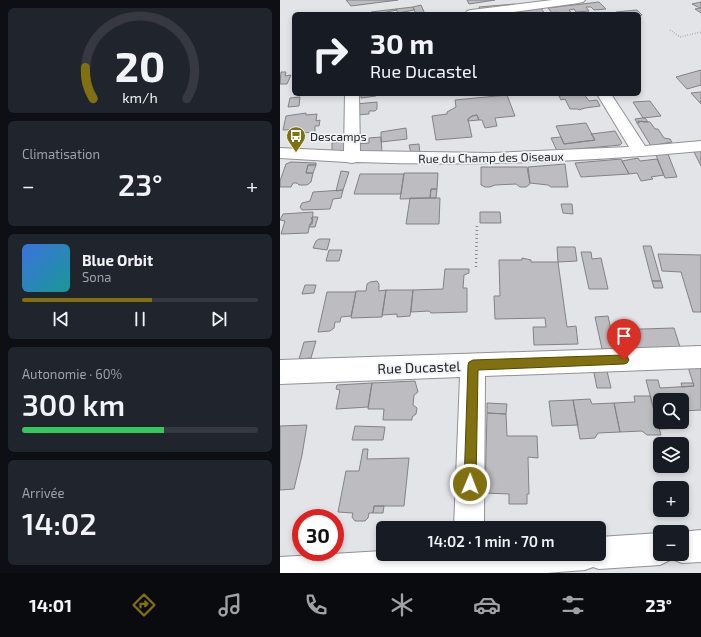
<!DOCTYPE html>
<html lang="fr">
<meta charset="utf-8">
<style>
:root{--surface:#171b24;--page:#20242c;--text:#f1f3f6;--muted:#9ea1a6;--line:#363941;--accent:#817010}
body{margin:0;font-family:"Exo 2",sans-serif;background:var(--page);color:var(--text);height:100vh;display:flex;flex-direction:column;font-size:15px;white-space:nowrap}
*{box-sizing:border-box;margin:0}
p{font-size:13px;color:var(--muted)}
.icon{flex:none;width:22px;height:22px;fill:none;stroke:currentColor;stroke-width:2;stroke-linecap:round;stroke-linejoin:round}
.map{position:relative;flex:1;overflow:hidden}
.side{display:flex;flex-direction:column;gap:8px;padding:8px;background:#0d0f14;width:280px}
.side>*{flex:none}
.banner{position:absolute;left:12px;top:12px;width:349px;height:84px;border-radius:6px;box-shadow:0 2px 6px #0003;background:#171b24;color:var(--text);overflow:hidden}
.buttons{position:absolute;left:373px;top:393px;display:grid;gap:8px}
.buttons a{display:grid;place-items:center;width:36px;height:36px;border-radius:6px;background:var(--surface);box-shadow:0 2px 6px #0003;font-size:20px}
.speed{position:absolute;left:12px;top:509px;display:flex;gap:8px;font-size:20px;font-weight:700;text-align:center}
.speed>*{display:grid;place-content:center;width:52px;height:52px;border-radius:50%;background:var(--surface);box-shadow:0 2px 6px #0003;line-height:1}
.speed .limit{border:6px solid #d22;background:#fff;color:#111}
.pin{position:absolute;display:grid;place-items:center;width:34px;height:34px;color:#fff;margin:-41px -17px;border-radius:50% 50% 50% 0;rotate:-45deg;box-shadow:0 0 4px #0007}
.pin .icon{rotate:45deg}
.me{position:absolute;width:44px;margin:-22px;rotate:1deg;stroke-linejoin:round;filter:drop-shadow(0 0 3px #0008)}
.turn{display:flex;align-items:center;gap:14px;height:84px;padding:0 12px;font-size:18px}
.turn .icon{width:52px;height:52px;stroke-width:2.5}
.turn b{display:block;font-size:28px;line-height:34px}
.big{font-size:30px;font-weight:600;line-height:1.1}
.side .card{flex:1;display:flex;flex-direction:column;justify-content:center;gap:6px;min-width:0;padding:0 14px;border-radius:6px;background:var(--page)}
.side .dial{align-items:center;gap:0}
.dial svg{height:104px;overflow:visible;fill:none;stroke:var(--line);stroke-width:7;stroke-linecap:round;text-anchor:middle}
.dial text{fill:var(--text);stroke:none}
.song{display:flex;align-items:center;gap:12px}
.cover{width:48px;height:48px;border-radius:6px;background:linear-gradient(135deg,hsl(220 70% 55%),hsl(180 70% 35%))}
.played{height:4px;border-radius:2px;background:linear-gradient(90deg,var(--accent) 55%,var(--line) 55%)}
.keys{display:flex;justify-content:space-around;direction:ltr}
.heat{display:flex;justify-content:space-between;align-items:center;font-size:22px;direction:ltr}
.charge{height:6px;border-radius:3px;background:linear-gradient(90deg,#34c759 60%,var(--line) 0)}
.trip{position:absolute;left:96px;top:521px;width:230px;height:40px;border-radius:6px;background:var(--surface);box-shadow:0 2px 6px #0003;font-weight:600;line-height:40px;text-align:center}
.dock{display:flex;height:64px;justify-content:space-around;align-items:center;background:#090b0e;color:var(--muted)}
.dock .icon{width:28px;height:28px}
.dock .active{color:var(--accent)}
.dock b{font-size:18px;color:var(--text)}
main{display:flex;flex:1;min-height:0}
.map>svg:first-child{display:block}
.building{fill:#bdbdc1;stroke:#838386}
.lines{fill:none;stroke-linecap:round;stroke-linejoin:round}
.minor-casing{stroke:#909194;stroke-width:2}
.path-far1{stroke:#87888b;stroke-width:1.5;stroke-dasharray:0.5 2;stroke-linecap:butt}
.path{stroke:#87888b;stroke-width:2.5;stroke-dasharray:1 3;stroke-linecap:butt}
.minor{fill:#fff;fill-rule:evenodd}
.route{fill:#817010;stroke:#54490a}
.labels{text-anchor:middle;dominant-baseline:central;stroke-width:3.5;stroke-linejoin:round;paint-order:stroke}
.far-poi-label{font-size:12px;fill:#242526;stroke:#f1f2f5;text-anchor:start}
.far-street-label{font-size:12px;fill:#242526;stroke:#f1f2f5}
.street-label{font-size:14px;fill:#242526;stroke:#f1f2f5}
</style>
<main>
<section class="side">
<div class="card dial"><svg viewBox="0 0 100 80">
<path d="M14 69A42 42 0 1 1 86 69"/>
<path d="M14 69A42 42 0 0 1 8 45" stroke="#817010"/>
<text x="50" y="56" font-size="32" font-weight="700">20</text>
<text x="50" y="72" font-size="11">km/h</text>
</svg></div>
<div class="card"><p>Climatisation</p>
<div class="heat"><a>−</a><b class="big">23°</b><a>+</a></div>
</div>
<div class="card">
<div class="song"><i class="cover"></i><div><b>Blue Orbit</b><p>Sona</p></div></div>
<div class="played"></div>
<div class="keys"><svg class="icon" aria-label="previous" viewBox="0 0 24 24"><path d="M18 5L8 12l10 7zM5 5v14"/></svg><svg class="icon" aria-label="pause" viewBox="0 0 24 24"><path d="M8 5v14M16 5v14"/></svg><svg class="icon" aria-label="next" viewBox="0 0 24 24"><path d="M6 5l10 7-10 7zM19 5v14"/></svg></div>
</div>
<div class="card"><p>Autonomie · 60%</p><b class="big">300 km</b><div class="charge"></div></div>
<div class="card"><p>Arrivée</p><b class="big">14:02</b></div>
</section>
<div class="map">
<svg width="421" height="573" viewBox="0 0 421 573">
<rect width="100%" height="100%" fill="#e3e4e8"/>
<!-- building -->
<path class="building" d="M66,0H118L71,6Z
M187,0H215L189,4Z
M319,2L326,9L314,10L311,7H306L309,11L296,12L294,9L289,10L292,14H278L277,12L272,13L268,8Z
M421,2V13L415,9L420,8L412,4Z
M235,4L237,7L201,11L199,7Z
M141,5L145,14H136L133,7Z
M133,7L134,10L118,13L116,9Z
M261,8L265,14H216Z
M116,9L117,10L97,14H92L91,12Z
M357,10L362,15L359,16V14H338L336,12Z
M421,70V85L407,89L396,77Z
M1,72H6L5,76L11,75L7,84H0Z
M421,92V104L411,93Z
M81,94H96V96L81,98Z
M294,94H304L309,101L317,100L320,106L305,108L299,110L298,109H290L285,99L281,100L279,96Z
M227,95L235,116L215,118L217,126L205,128L202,120H199L197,115L192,116L188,119L192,137L156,140L152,116L167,114V112L176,107L175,100Z
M20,97L19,106L8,107L10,98Z
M370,101L381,116L363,118L353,102Z
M97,102V109L95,111H89V114L76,115V104Z
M26,113V115L37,114L36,121L40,120L39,126H35V132L21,133L22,129L3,130L6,116Z
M197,115L199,120L188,121V119L192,116Z
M363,118H365L368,122H363L362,121L357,123L355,119Z
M358,121L370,122L375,129H378L384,138L390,139L392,142L371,146L357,123H359Z
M306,123L315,140L284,144L276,126Z
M126,128L127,139L101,142V132Z
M335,131L342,143L340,145L277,151L271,138L281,137L284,144L315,140L311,134Z
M101,137L102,153H76V144L89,143V138Z
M66,141V152L52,151V143Z
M139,144L140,154L131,153L129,145Z
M421,151V166L414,152Z
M388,154L397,177L385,178L376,155Z
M358,158L360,161L377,159L384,175L371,177L373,179L361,181L357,173L349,174L342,161Z
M341,159L349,174L301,177L295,163Z
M11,162L36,163V165H28L26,173H33L31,182L27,185H19L17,183H13L11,187H0V181L6,164Z
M285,164L288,187H271L268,185L250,183L248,167Z
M28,165H36L33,173H26Z
M201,167H247L250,184L246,187H240L236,184L215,185L210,187H205L201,185Z
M61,171L69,172L63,190L56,191Z
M124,173H158L157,189H151L150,198L120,199Z
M80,174H124L121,194H74Z
M151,189H157L156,198H150Z
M63,190L61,198L53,199L50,209L22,210L20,207L22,203L30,201L33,192Z
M130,198H160L159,224H126Z
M281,204H292L293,214L283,213Z
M33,212L32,224H30L28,233L1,234L5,221L0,220L3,214Z
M200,212H220L221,223H200Z
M32,217H38L35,227H29L33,219H31Z
M39,239H50L47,250L33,248L36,241Z
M363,246H371L381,281H372Z
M277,247H295L297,261L278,262Z
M49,250H62L59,261H46Z
M301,252H311L312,259L321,258L328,289H309Z
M378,254L421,255V312H413L401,272L382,271Z
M242,258L251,260V262H278L287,327L296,326L298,344L254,345L253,327H266L265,318L215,319L214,296H220L219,260H242Z
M165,269H189V273L184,275L183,288H187V312L151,313L149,311L131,312L133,290L163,289Z
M97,281L99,284V291L106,290L102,317L71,318L76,291H86L87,284L90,282Z
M372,281H381L383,288H374Z
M25,285H36L34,293L22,294Z
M106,290H133L130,316L117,317V314L102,315Z
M47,292H76L71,316L61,317L60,322H55L54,328L50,331L38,332Z
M328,316L331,330L394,328L400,347L322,349L315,317Z
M36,341L31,358L19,359L24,342Z
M407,364H421V410L402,411V400H380V422H399L401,428L379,429L366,380H378L380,388L414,386Z
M326,367L331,388H317L313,368Z
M135,381L138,392L134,395L133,405L137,408L136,414L132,417V420H103L104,409H88L92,383Z
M92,383L88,407L56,409L60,390L56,389L57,385Z
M401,383H413L414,386L402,387Z
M354,396H370L381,435H367L362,431L340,432L334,403L355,402Z
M310,399L312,404L334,403L340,432L318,433L315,438L300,439L293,400Z
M293,400L298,425L272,426L269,401Z
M207,403L227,404L226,414L207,413Z
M207,413L226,414L227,436H257L258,458L248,457L249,494H247V504H229V494L205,493Z
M27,425L22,455L14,489L0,490V426Z
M75,426L105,427L103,440H72Z
M83,449H88L87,459L129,458L124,506H94L93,513H89L88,518L85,521H75L72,517L73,513L58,512L66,471H79Z
M94,506H104L103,513H93Z"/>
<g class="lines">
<defs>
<path id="minor" d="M272,0H305L303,2L299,3L218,14H185L187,11L191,10Z
M65,94H79L80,151L211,153L349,147L317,94H331L365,146L421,141V151C307,162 192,166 77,162L72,163L66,162L0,158V148L64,151Z
M421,346V368L205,376L204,528H174L180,377L0,384V360Z
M421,530V562L402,563L392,559L380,565L319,569L313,567L305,570L266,573H0V557L103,551V554H319V537L380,533V554H402V532H400Z"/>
</defs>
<!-- minor casing -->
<use href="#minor" class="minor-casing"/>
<!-- path-far1 -->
<path class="path-far1" d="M390,30L400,37L421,32"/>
<!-- path -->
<path class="path" d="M196,267L197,224"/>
<!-- minor -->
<use href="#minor" class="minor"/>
</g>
<!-- route -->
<path class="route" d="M344,355L347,356L349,360L347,363L344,364L198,370L196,484L194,488L190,490L186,488L184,484L188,365L189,362L193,360Z"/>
<!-- icons -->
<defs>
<symbol id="bus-pin" viewBox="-11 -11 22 30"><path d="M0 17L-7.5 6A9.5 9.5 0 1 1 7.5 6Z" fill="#817010" stroke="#f1f2f5"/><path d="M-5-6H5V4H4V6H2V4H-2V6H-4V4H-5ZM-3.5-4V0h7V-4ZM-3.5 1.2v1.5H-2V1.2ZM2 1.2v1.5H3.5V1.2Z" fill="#fff"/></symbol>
</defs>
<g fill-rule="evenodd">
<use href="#bus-pin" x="5" y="125" width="22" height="30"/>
</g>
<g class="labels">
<!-- far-poi labels -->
<g class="far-poi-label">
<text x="30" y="136">Descamps</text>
</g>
<!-- far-street labels -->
<g class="far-street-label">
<text transform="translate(211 157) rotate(-1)">Rue du Champ des Oiseaux</text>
</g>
<!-- street labels -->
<g class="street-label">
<text transform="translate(139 367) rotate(-2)">Rue Ducastel</text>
</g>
</g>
</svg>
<div class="buttons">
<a><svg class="icon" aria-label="search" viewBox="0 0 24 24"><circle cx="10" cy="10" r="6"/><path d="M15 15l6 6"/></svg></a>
<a><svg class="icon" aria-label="layers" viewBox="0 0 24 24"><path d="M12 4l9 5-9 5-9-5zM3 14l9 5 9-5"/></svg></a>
<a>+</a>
<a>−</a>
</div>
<div class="speed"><div class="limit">30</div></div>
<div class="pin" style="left:344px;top:360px;background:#d93025"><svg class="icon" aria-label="arrive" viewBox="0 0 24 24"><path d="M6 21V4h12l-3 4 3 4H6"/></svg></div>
<svg class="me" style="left:190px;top:484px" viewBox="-20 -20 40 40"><circle r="17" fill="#817010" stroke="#fff" stroke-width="3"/><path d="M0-11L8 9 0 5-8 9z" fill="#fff"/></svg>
<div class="trip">14:02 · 1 min · 70 m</div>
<div class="banner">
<div class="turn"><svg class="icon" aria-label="right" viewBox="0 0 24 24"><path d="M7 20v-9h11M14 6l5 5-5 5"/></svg><div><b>30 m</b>Rue Ducastel</div></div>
</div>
</div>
</main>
<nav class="dock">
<b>14:01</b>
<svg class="icon active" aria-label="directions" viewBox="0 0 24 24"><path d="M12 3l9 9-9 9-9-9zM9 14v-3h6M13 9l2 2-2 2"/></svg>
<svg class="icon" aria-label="music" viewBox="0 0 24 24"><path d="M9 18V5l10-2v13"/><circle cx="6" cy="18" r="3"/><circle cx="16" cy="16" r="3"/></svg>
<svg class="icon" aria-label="phone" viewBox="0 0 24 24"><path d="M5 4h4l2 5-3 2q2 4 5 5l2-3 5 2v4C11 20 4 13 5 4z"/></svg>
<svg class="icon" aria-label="climate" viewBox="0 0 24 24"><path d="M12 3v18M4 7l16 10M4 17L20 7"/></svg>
<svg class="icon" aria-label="car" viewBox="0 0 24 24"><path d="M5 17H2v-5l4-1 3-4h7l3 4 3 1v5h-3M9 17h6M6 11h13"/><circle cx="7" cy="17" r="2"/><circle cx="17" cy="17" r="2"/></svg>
<svg class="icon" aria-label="filters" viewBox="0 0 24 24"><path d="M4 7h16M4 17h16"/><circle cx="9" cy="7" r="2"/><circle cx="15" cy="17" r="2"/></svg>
<b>23°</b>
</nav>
